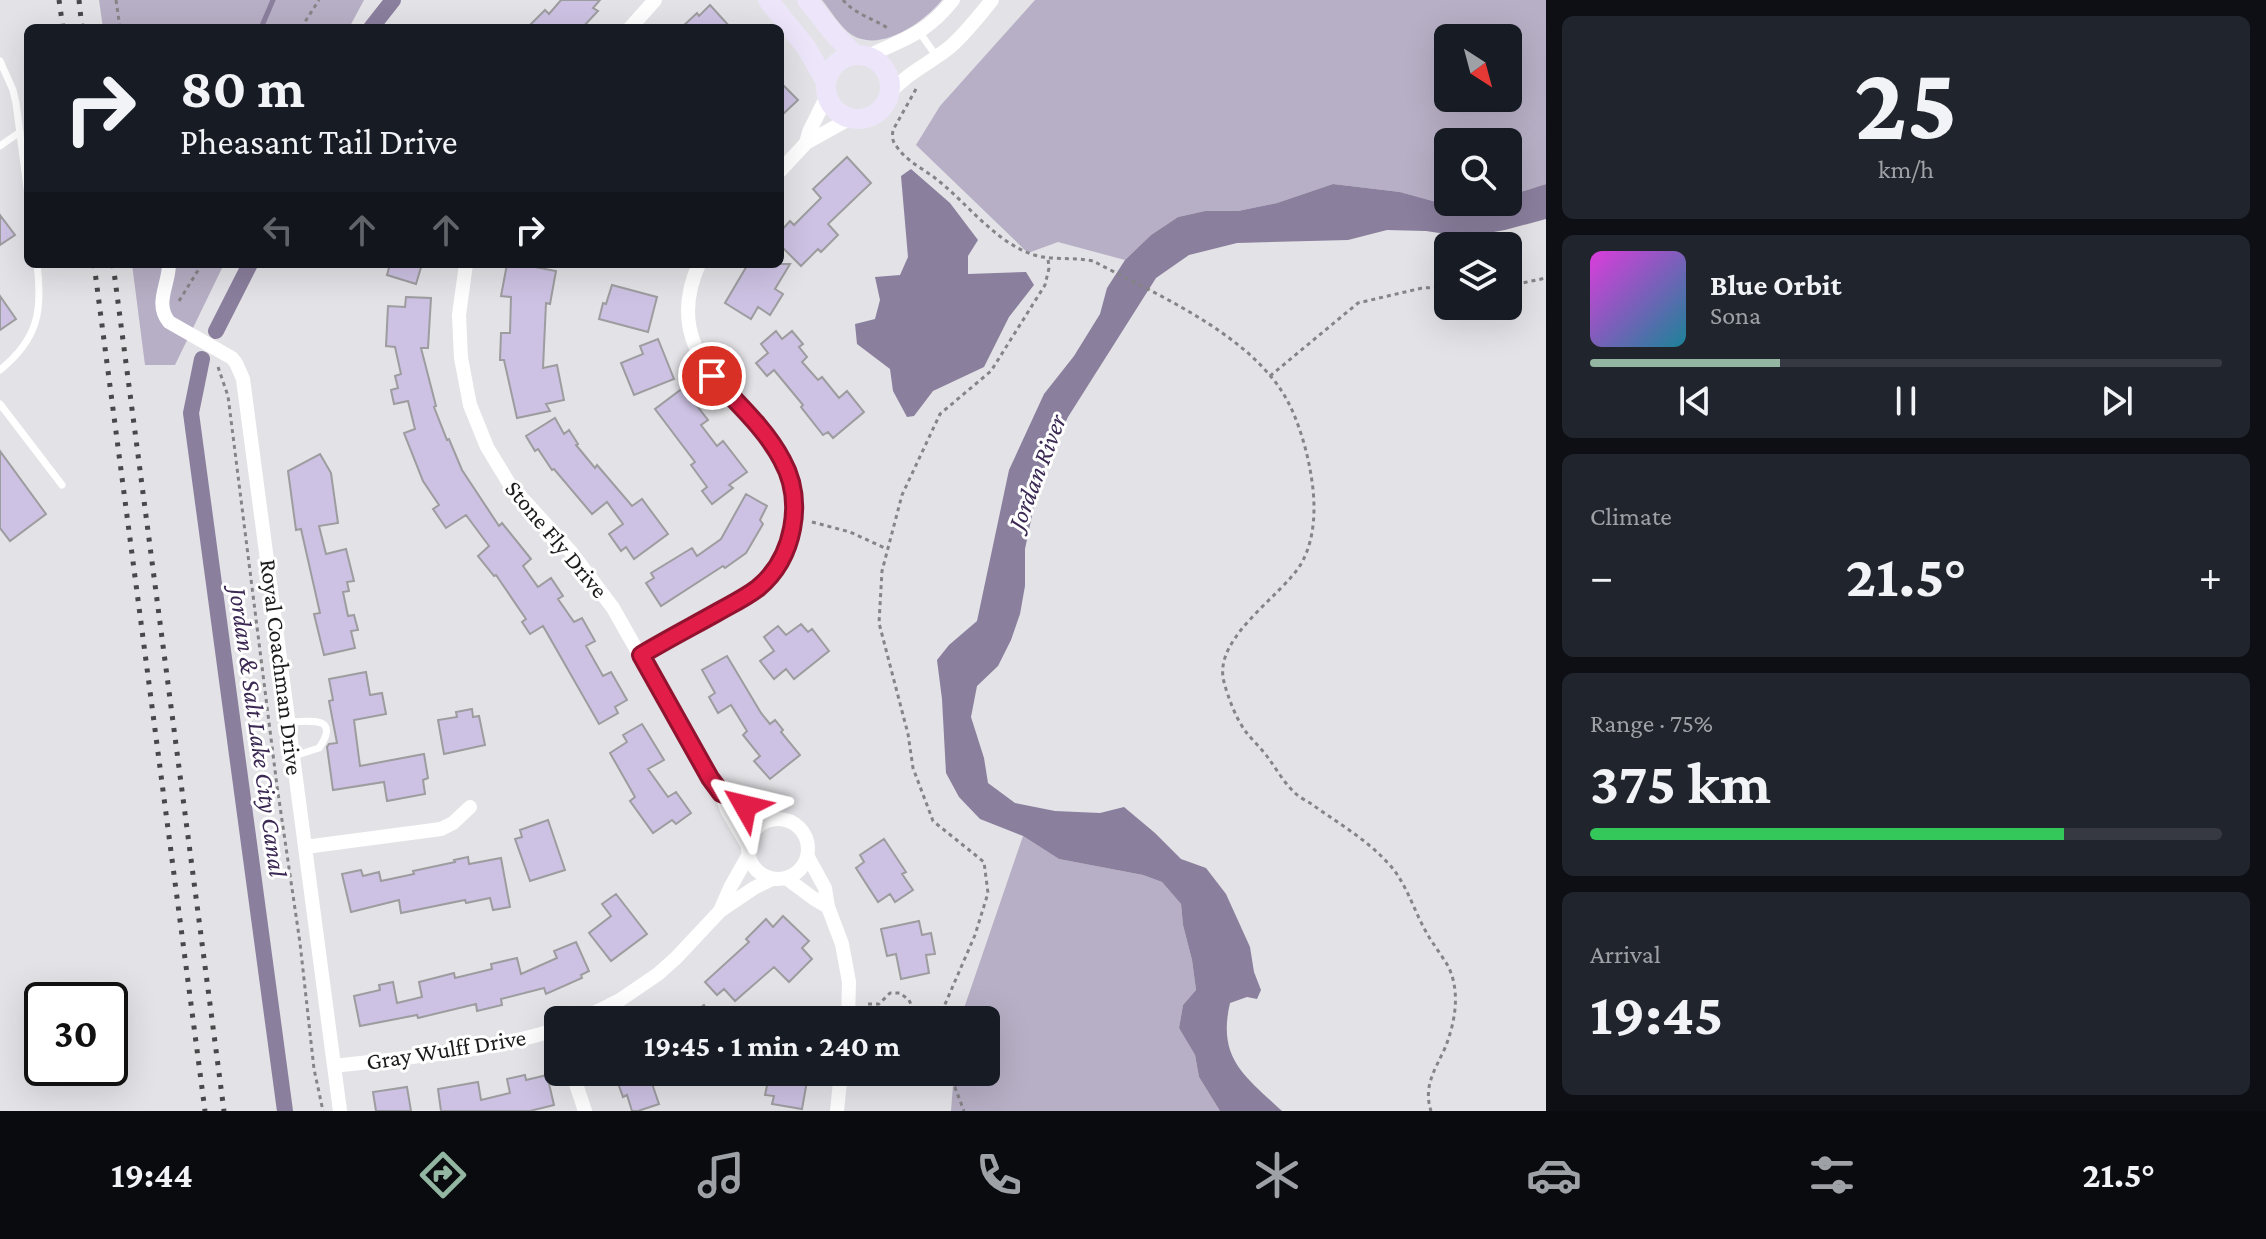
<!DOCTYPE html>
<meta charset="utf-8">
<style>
:root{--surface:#171b24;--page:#20242c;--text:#f1f3f6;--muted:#9ea1a6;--line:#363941;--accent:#92b6a1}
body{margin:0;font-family:"Crimson Pro",serif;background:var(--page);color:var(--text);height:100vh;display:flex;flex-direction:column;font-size:30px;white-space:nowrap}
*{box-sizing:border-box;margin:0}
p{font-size:26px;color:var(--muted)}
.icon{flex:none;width:44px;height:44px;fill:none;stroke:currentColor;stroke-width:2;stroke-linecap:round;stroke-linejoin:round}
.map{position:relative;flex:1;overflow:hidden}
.details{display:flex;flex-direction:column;gap:16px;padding:16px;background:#0d0f14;width:720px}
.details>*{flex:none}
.top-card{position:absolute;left:24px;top:24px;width:760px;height:244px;border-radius:12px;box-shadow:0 8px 32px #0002;background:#171b24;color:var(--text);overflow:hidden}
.needle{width:52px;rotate:144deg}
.fabs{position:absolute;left:1434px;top:24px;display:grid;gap:16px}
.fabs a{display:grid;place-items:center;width:88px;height:88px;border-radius:12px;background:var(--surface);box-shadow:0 8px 32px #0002;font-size:40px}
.speed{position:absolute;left:24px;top:982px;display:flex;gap:16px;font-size:40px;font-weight:700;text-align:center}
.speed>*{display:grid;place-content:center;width:104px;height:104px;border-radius:50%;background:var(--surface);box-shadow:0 8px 32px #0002;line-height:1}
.speed .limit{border:4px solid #111;border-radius:12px;background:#fff;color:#111}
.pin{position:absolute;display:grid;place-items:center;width:68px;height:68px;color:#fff;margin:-34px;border:4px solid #fff;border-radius:50%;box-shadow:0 2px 8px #0007}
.me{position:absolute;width:88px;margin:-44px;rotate:307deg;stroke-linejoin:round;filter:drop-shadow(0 0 6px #0008)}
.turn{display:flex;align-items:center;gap:28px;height:168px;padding:0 24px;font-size:36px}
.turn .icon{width:104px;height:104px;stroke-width:2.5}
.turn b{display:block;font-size:56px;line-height:68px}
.lanes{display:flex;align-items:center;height:76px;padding:0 24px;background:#0003;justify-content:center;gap:40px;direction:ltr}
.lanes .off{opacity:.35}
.big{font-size:60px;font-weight:700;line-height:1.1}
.details .widget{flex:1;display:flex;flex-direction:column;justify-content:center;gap:12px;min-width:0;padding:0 28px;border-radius:12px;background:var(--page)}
.details .dial{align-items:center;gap:0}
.dial b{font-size:104px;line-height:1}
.song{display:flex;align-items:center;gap:24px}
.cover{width:96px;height:96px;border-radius:12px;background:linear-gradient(135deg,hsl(300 70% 55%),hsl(190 70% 35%))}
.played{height:8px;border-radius:4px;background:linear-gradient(90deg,var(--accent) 30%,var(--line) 30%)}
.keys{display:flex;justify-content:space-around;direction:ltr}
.heat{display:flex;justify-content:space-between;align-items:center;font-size:44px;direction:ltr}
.charge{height:12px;border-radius:6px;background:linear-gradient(90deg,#34c759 75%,var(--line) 0)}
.trip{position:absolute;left:544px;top:1006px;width:456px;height:80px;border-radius:12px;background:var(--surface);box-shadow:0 8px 32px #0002;font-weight:700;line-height:80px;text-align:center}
.dock{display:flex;height:128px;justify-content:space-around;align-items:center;background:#090b0e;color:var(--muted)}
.dock .icon{width:56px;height:56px}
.dock .current{color:var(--accent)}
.dock b{font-size:36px;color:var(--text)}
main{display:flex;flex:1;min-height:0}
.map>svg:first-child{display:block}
.green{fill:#b7afc5;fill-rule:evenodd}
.water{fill:#8a7f9d}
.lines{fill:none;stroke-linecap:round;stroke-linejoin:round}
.stream{stroke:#8a7f9d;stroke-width:5}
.canal{stroke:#8a7f9d;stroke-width:16}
.building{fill:#cdc2e3;stroke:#9d9c9f;stroke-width:2}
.path{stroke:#858487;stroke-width:3;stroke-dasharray:4 4;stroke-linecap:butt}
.lane{stroke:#fff;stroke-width:7}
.street{stroke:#fff;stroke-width:14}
.secondary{stroke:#ede6fa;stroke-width:20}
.rail{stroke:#48484a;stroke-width:5;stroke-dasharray:4 8;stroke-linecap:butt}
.route-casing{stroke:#92132f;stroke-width:20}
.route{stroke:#e11d48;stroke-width:14}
.labels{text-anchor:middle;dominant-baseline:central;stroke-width:6;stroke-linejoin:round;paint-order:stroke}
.street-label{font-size:24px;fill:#1b1b1c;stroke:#fff}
.water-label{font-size:26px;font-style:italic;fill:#3b2954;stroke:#fff}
</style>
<main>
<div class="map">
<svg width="1546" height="1111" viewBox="0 0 1546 1111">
<rect width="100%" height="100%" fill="#e3e2e6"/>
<!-- green -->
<path class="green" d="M99,0H364L349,28H103Z
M822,0H942C924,22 881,53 852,35C840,27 831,11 822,0Z
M1035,0H1546V184L1508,196V142H1448V202H1463L1440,203L1400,192L1333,184L1277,203L1238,211H1205L1178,217L1151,235L1125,260L1058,242L1028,253L916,145L940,106ZM1448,38H1508V98H1448Z
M132,264H224L175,365H145Z
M1023,836L1059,859L1143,875L1162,882L1181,904L1183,925L1192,960L1196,990L1183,1005L1179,1028L1195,1055L1199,1077L1220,1111H951L954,1072H986V1020H960Z"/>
<!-- water -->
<path class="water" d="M911,169L950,203L978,240L968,256V274L1026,272L1034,285L1009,317L984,367L933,391L914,416L907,417L893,391L890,369L857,344L855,324L875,319L880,300L875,277L900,275L908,257L901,176Z
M1333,184L1400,192L1440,203L1508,202V196L1546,184V219L1505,230L1466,237L1426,231L1387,230L1348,240L1237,243L1189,255L1156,278L1068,417L1050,454L1037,491L1025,549V586L1020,614L1011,640L998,666L977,686L971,717L984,758L988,783L1015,803L1055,811L1100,813L1124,807L1155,833L1181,859L1206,868L1226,894L1250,947L1254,972L1261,990L1257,999L1247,997L1230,1003C1217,1059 1245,1076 1282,1111H1220L1199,1077L1195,1055L1179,1028L1183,1005L1196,990L1192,960L1183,925L1181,904L1162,882L1143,875L1059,859L1023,836L980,819L959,797L946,773L942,699L937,660L949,645L977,621L1009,470L1044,394L1074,356L1100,314L1107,288L1125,260L1151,235L1178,217L1205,211H1238L1277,203Z"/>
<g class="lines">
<!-- stream -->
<path class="stream" d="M261,28L273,0"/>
<!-- canal -->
<path class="canal" d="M371,28L393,0
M216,331L250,264
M202,359L191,413L285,1111"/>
</g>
<!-- building -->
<path class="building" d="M561,0H600L593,8L598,11L582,28H527L545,10L549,14Z
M710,5L731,28H681L697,13L699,16Z
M780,82L798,100L780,117Z
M847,157L871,183L828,224L838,235L821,252L818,249L801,266L780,245V232L790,221L794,225L821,198L813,189Z
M0,215L15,235L0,245Z
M390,264H422L416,284L387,275Z
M507,264H529V266L556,271L550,304L546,303L543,368L557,365L564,400L546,404L550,411L517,418L504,360H500L501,333H510L511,297L501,296Z
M748,264H790L775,289L783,294L770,315L758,307L751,319L725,303Z
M612,285L657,297L648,332L599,319L603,303L606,304Z
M0,296L16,319L0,330Z
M406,297L431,298L428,348H421L436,406L434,407L447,440L449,439L462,470L499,526L502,523L531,559L523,566L538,587L551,578L563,596L558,599L574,622L582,618L595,641L586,646L603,676L611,672L627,700L615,707L618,713L599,724L543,626L530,634L522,622L526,619L496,575L494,576L478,556L489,546L466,515L446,528L433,509L439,505L423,481L404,433L415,429L408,401L394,404L391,390L398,388L395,376L401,374L395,347L386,346L388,306L405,307Z
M776,331L782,339L792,331L803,344L799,347L807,357L802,362L818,380L822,377L839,398L847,391L864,412L833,438L828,432L823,435L801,407L803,405L774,370L767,376L756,363L768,353L761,344Z
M658,339L674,379L634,395L621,363L643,354L640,346Z
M683,388L708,420L701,425L717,446L723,441L747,472L729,485L733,488L712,504L702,491L707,487L691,465L695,462L655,409Z
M555,418L564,434L569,430L578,444L576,445L595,468L597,465L632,506L642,499L668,534L634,559L626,547L621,551L609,534L623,524L607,502L592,514L554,469L552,470L538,449L535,451L526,436Z
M0,451L46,514L10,541L0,528Z
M320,454L331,473L338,523L319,526L326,554L346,549L354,581L347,582L349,591L343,592L348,616L354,615L358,630L351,631L355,648L324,655L314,614L320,613L301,529L296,530L288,471Z
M746,494L767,506L760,520L763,524L746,553L725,568L723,566L661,606L646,583L654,578L651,573L692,548L697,556L721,539Z
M801,624L808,632L812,629L829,651L794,679L786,669L774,679L760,661L774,651L764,637L778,626L786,635Z
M727,656L761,713L770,724L775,720L783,730L781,732L800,755L770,779L754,761L760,756L743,735L747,731L731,705L718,713L709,697L715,693L702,670Z
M366,672L370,695L382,693L386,714L354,720L360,766L424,754L428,778L423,780L425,794L387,801L384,782L333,790L327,747L329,744L337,743L329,701L333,700L329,679Z
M472,709L473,717L479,716L485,745L444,754L438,720L457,717L456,712Z
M642,724L664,760L648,769L668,797L676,792L691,813L676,824L672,820L653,833L630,801L635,797L610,753L627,742L623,735Z
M548,820L565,870L530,881L515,839L522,837L520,830Z
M884,839L906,872L902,874L913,890L895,902L890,894L878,902L856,868L864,862L860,855Z
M468,857L469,864L501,858L510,907L493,910L490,898L466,903L465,900L401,913L399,900L351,912L342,874L361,870L363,876L379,872L381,881L414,874L413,871L455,862L454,860Z
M616,894L647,934L611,961L589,933L611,916L602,904Z
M783,916L809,941L802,948L812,959L789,982L774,967L735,1001L724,989L717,995L705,982L749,942L746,939L766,919L773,927Z
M919,921L922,935L931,933L935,954L926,955L929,973L901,979L896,954L887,956L881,929Z
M576,942L589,971L581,975L582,978L546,994L544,988L501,999L502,1005L477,1011L476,1004L418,1018L417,1015L360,1026L354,996L380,990L379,985L393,982L397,1003L422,997L419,982L454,973L455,978L492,969L491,964L517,958L521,974L557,958L554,951Z
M704,1005L715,1020H685Z
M614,1072H648L659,1104L638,1111H632L627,1095L623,1097Z
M776,1072H805L804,1081H807L802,1109L772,1104L774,1096L765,1095L768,1081L774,1082Z
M525,1075L526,1080L547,1075L554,1105L530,1111H441L438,1089L478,1082L481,1100L510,1093L507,1079Z
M407,1087L411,1111H376L373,1092Z"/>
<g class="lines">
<!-- path -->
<path class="path" d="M116,0L120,28
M843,0C856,15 873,18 889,29
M301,28L319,0
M916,89L893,130C892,137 892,141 897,147C907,162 926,170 940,182C968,205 992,237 1026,252C1048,262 1070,256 1093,261C1154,293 1242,331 1281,390C1296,412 1307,449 1311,475C1316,504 1316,538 1301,564C1282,596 1212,638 1224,682C1228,697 1236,719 1246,732C1253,741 1262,749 1269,759C1277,770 1285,784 1295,793C1299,797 1305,800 1310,803C1335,821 1366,839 1387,862C1405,880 1413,908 1425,930C1432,943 1441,954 1448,966C1461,992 1455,1023 1445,1048C1435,1070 1423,1086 1431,1111
M1508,286L1546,278
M179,301L202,264
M218,367L228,396L277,786L300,943L314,1069L323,1111
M1270,376L1358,303L1422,288L1448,287
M812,522L850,532L887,549
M868,1004H879L890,993H900L909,1000L918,1020
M942,1020L943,1009L975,935L988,893L984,862L933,821L913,768L908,734L879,623L882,571L902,495L940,414L991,371L1045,285L1049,268L1048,259
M936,1072L956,1087
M949,1072L964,1111"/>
<!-- lane -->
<path class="lane" d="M920,33L937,57
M0,61L13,90L16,103L28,195
M0,146L20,132
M0,370C38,339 43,311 37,264
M0,404L62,485
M289,722C310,721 341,716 319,748L294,756"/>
<!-- street -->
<path class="street" d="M630,28L655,0
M868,56C906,38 926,34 953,0
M890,93C908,72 929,64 950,47C966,33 979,16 992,0
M806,143L809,132L827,96
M780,171L806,143L851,118
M169,264C169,285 154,303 169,322L232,358L236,363L243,379L340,1111
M466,264L459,315L461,358L470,405L487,447L510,485L571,552L613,608L700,762L721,793L727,810L748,846
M641,655C666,641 690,627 715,613C731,605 749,597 762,585C778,569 788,548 792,527C812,415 644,386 699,264
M721,793L738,800L770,820
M748 849a30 30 0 1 1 60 0a30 30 0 1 1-60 0Z
M305,847L441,829L453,823L470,807
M808,857L825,888L828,907L842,944L849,982L848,1020
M786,878L813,898L828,907
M720,911L730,888L748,856
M580,1020L620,1000L658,974L676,958L720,911L754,888L772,879
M334,1066C409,1057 486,1052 558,1029
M572,1072L585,1111
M837,1111L841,1072"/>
<!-- secondary -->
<path class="secondary" d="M768,0L806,47L826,82
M807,0L835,35L855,55
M826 87a32 32 0 1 1 64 0a32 32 0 1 1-64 0Z"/>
<!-- rail -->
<path class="rail" d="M59,0L63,28
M79,0L82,28
M94,264L205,1111
M113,264L224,1111"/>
</g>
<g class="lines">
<defs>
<path id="route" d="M712,376C736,402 766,429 782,460C805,501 794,558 758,588C745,598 730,605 716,613C691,627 666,640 641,655L710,778L721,793L738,800L745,806"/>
</defs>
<!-- route casing -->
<use href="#route" class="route-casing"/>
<!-- route -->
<use href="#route" class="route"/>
</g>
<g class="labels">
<!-- street labels -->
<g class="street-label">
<text transform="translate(557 539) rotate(50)">Stone Fly Drive</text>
<text transform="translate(282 667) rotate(83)">Royal Coachman Drive</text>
<text transform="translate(446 1049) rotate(-9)">Gray Wulff Drive</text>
</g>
<!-- water labels -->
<g class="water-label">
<text transform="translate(1037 472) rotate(-69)">Jordan River</text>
<text transform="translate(258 732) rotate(82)">Jordan &amp; Salt Lake City Canal</text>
</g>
</g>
</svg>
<div class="fabs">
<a><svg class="needle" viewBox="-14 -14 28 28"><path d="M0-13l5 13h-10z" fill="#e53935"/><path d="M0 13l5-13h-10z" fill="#9ea1a6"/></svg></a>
<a><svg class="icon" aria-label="search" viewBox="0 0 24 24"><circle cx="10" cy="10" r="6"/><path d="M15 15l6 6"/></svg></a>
<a><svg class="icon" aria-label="layers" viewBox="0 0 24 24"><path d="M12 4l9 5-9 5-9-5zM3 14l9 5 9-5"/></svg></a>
</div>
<div class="speed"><div class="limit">30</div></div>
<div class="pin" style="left:712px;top:376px;background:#d93025"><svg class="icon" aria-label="arrive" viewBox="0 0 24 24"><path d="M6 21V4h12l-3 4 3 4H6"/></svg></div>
<svg class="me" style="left:745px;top:806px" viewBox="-20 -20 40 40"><path d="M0-17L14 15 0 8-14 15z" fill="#e11d48" stroke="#fff" stroke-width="4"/></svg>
<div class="trip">19:45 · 1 min · 240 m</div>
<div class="top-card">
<div class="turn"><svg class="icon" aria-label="right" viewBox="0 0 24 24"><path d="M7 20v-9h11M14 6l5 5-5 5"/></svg><div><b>80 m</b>Pheasant Tail Drive</div></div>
<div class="lanes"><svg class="icon off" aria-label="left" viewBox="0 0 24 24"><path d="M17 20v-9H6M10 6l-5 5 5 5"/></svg><svg class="icon off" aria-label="ahead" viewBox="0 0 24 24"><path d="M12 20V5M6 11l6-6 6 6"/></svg><svg class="icon off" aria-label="ahead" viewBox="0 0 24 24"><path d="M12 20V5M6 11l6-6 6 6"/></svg><svg class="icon" aria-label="right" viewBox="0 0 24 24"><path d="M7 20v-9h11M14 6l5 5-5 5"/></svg></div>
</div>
</div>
<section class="details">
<div class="widget dial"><b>25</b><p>km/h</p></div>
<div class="widget">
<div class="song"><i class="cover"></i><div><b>Blue Orbit</b><p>Sona</p></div></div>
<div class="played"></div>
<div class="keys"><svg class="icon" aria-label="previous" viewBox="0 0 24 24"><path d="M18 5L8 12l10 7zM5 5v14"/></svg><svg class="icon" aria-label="pause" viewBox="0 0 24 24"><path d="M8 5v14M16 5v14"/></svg><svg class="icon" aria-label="next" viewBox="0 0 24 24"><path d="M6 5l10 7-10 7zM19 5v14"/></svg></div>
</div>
<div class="widget"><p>Climate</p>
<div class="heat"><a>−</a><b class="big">21.5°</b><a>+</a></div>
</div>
<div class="widget"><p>Range · 75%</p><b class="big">375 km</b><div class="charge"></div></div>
<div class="widget"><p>Arrival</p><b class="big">19:45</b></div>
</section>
</main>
<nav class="dock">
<b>19:44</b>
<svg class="icon current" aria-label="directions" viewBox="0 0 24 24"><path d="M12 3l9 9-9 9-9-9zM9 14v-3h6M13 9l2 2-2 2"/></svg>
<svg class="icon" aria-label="music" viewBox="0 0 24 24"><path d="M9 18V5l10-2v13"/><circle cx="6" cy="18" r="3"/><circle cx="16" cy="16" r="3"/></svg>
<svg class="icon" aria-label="phone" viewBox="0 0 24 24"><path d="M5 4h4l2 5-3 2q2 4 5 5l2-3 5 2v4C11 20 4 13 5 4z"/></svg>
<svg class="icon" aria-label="climate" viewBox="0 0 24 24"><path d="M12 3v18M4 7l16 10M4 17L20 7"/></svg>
<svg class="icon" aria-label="car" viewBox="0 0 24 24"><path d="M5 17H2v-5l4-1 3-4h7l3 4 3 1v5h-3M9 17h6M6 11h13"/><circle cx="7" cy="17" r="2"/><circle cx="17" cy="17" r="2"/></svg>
<svg class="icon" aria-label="filters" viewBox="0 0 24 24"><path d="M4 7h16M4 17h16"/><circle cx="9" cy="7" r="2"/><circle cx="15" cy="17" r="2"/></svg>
<b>21.5°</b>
</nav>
